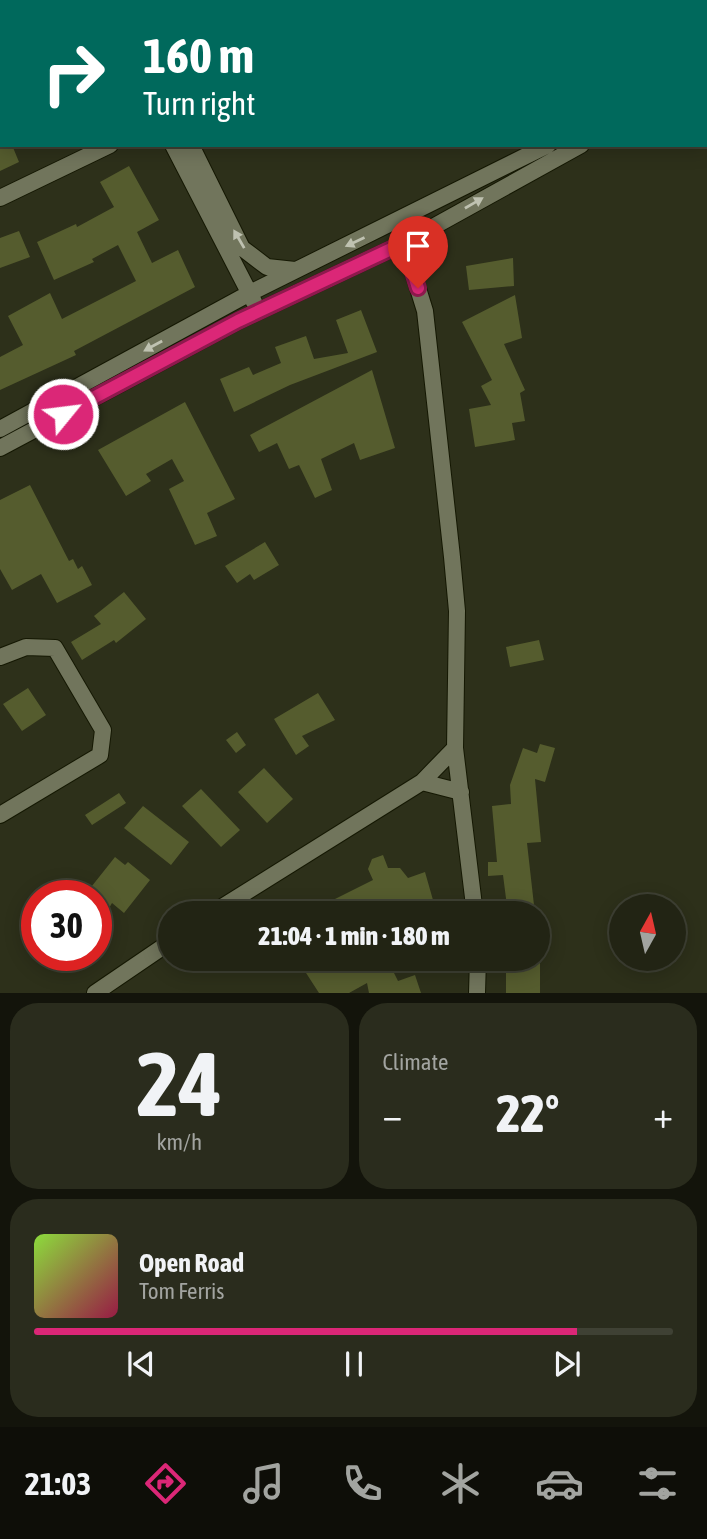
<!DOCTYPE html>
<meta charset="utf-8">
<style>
:root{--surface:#222414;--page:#2a2c1d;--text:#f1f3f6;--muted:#a2a4a0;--line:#3f4134;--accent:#db2777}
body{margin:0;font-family:"Asap Condensed",sans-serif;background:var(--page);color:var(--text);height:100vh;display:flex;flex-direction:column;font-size:26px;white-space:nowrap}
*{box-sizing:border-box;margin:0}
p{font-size:23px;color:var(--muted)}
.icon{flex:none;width:38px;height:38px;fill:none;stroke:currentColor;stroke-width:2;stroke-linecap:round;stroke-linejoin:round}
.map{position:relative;height:993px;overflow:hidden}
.sheet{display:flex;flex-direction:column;gap:10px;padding:10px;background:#13140b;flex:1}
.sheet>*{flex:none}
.hud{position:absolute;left:0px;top:0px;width:707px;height:147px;box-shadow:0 4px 18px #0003,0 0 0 2px var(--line);background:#00695c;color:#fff;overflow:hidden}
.needle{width:46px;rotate:8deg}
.buttons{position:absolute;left:609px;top:894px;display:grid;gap:14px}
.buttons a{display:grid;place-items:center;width:77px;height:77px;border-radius:50%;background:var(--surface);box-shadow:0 4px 18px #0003,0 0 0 2px var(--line);font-size:35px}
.speed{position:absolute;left:21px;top:880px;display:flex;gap:14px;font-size:35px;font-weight:700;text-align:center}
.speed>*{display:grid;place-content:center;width:91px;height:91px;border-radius:50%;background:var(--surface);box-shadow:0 4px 18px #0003,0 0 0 2px var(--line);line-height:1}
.speed .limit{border:10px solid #d22;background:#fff;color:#111}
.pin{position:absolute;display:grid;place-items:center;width:60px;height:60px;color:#fff;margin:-72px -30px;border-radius:50% 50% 50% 0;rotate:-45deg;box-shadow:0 0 7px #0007}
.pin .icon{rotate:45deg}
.me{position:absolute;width:77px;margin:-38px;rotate:61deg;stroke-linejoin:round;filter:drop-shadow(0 0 5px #0008)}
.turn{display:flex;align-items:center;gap:24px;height:147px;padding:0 28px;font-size:32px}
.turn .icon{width:91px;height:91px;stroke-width:2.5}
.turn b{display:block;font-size:49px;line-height:60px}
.big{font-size:52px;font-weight:800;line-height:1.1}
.sheet .card{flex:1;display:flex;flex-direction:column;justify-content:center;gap:10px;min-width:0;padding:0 24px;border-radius:28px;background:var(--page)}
.sheet .dial{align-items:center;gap:0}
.dial b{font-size:91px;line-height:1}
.song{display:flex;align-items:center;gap:21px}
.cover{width:84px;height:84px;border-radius:10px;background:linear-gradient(135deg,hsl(90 70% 55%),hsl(340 70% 35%))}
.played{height:7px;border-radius:4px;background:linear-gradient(90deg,var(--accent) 85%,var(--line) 85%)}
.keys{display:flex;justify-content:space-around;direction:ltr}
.heat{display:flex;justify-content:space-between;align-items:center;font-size:38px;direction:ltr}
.sheet .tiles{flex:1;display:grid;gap:10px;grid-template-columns:1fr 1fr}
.card:last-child{grid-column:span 2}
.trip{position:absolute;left:158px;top:901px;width:392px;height:70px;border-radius:35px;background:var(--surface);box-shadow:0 4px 18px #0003,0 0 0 2px var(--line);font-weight:800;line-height:70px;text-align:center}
.tabs{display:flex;height:112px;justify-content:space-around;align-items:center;background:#0e0e08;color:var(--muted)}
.tabs .icon{width:49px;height:49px}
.tabs .on{color:var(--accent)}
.tabs b{font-size:32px;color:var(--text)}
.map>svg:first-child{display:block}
.building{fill:#555c2e}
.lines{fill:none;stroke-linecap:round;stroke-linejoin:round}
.minor-casing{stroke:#151803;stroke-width:18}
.minor{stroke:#71755c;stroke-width:16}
.oneway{fill:#bfc2b1}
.route-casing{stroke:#8e194d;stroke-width:18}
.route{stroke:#db2777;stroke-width:12}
</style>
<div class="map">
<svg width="707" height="993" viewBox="0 0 707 993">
<rect width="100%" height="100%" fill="#2d301a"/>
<!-- building -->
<path class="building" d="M0,145H12L19,162L0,171Z
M129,166L159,220L137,232L152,263L178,250L195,287L74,351L76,355L0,390V357L23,345L8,316L50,293L62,319L136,281L118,245L92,259L94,262L54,280L37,242L76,224L77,227L114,207L100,182Z
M19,231L30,257L0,268V238Z
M513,258L514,286L469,290L466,266Z
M515,295L522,338L504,344L525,390L520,393L525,421L512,423L515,440L475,447L469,409L491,405L481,386L492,380L462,322Z
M361,310L377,352L290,385L234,412L220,379L249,367L253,375L281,363L275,347L306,336L314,359L348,353L336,320Z
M372,370L395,448L360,460L354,443L321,459L332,490L315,498L299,465L289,469L277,443L259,452L250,435Z
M185,402L235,499L207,513L217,536L195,545L169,489L184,481L172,459L146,474L151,481L126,496L98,450Z
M30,485L69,561L73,559L78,569L82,566L92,585L57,603L41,574L12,590L0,569V500Z
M265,542L279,565L254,580L250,574L237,583L225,566Z
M124,592L146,619L116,643L114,640L82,660L71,642L101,624L94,616Z
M539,640L544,660L510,667L506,647Z
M28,688L46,715L22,731L3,704Z
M318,693L335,720L302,736L309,746L296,755L274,719Z
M237,732L246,745L236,753L226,740Z
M540,744L555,748L545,782L535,779L541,842L527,843L535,914H508L503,875L488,876V862H497L492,806L511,804L510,785L523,748L537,753Z
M264,768L293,799L267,823L238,792Z
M201,789L240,830L221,847L182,806Z
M119,793L126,803L92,825L85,815Z
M143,806L189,842L171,865L124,828Z
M383,855L388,868H400L408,878L425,872L437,914H305L373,880L368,869L372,859Z
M115,857L125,865L128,862L150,880L124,913L112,903L96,931V896H84Z
M297,959H387L398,981L415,975L421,993H369L367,983L349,993H319Z
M506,959H540V993H506Z"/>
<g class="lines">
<defs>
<path id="minor" d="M105,0V2
M120,0V2
M443,0L444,2
M705,63L707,62
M705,82L707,81
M173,145L254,302
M191,145L242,248L267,267L295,270
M0,198L110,145
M404,243L425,311L452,557L457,611L455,748L475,914
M0,429L250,293L548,145
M0,448L238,321L404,243L581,145
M0,657L26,647L55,648L103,730L100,755L0,815
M422,782L461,792
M211,914L422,782L455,748
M95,993L170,942
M477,993L478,959"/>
</defs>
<!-- minor casing -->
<use href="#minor" class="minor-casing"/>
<!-- minor -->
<use href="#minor" class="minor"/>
</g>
<!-- one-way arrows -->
<defs><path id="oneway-solid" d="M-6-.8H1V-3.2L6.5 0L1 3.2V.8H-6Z" transform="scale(1.75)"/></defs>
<g class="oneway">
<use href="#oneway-solid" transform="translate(474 203) rotate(-30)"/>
<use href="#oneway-solid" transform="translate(239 239) rotate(-120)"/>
<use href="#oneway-solid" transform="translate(355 242) rotate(155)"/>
<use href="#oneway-solid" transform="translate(153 346) rotate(151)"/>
</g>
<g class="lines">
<defs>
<path id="route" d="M63,414L238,321L404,243L418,288"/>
</defs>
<!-- route casing -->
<use href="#route" class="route-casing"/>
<!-- route -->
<use href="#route" class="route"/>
</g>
</svg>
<div class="buttons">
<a><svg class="needle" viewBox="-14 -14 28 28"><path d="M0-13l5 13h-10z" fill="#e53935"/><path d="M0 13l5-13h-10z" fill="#a2a4a0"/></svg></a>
</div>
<div class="speed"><div class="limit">30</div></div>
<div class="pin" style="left:418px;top:288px;background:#d93025"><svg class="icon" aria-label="arrive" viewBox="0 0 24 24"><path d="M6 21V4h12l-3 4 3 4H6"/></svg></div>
<svg class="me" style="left:63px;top:414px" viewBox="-20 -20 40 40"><circle r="17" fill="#db2777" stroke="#fff" stroke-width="3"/><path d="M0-11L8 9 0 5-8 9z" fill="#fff"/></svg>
<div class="trip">21:04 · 1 min · 180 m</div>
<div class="hud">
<div class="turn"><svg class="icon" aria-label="right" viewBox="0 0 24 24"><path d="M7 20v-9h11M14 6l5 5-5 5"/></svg><div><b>160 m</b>Turn right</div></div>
</div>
</div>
<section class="sheet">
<div class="tiles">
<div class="card dial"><b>24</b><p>km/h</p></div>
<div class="card"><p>Climate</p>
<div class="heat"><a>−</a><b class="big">22°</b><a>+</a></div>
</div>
<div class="card">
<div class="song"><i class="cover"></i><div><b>Open Road</b><p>Tom Ferris</p></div></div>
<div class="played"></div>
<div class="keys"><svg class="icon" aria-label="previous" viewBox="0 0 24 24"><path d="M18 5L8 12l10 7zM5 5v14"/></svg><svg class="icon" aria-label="pause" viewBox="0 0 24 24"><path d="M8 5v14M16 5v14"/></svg><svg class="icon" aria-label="next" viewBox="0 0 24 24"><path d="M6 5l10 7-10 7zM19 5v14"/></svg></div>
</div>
</div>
</section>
<nav class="tabs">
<b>21:03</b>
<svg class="icon on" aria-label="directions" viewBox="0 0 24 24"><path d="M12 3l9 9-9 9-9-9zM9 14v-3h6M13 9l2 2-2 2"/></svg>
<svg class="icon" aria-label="music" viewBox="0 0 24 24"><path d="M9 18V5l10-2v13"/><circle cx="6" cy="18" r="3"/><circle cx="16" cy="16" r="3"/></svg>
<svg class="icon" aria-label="phone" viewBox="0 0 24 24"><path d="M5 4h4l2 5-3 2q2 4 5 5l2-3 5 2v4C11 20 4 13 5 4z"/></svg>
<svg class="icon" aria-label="climate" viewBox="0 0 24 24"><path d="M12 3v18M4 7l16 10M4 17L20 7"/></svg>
<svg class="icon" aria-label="car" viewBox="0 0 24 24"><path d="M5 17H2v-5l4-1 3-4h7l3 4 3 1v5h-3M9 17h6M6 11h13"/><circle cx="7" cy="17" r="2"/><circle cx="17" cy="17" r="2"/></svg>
<svg class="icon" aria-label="filters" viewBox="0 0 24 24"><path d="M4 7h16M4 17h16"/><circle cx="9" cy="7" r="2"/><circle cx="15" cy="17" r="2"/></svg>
</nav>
